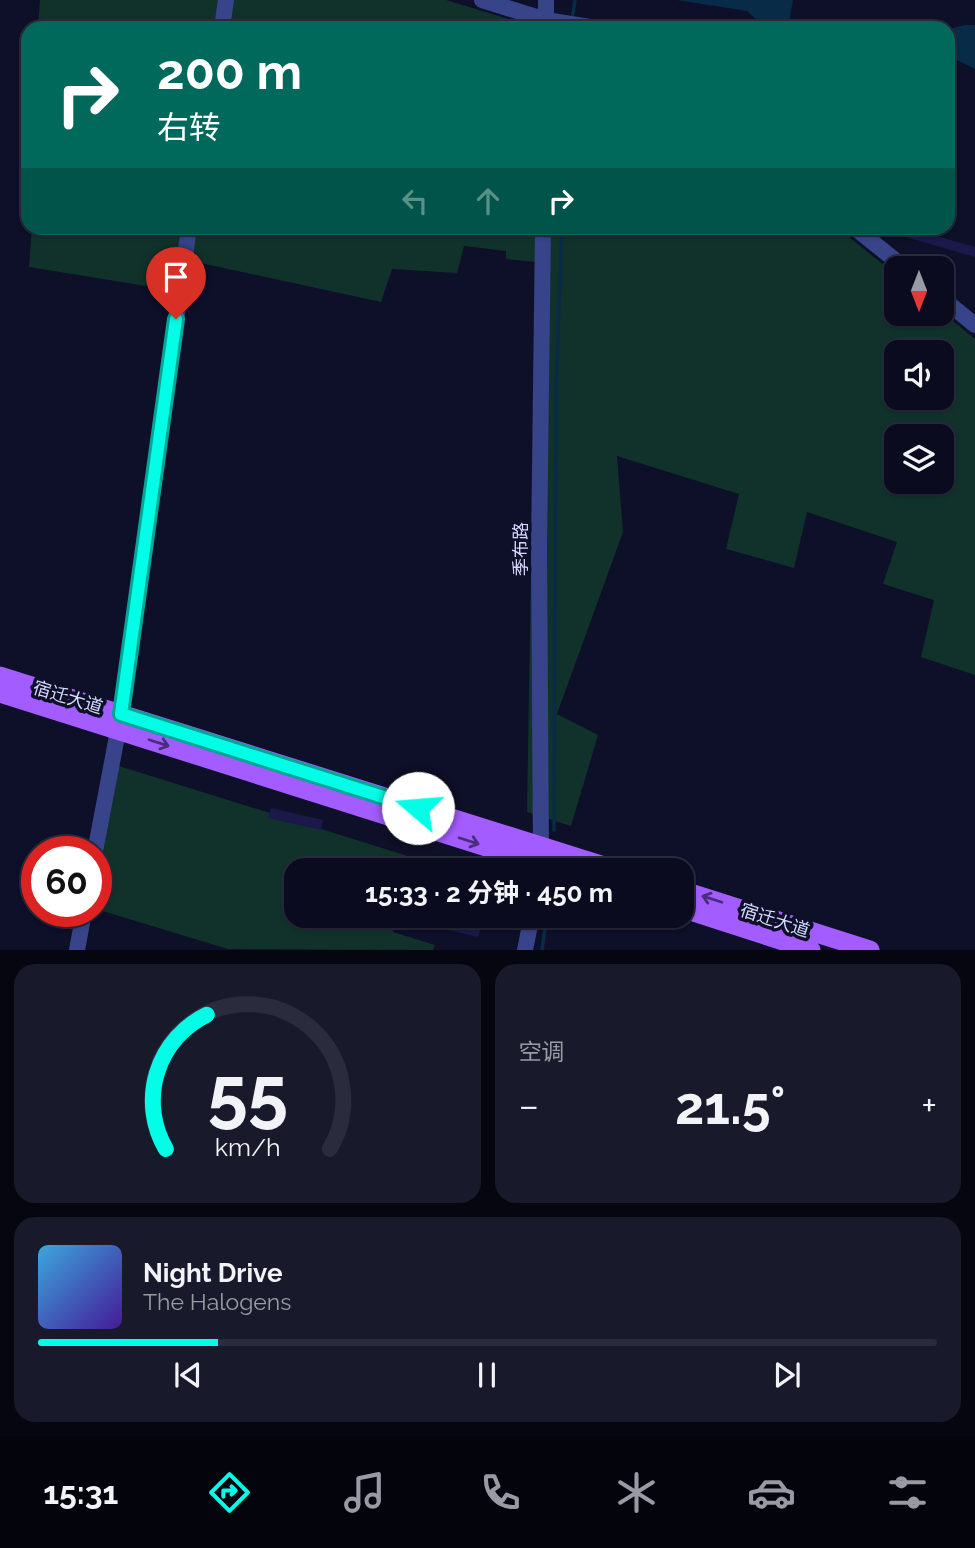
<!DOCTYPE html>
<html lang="zh">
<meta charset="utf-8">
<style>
:root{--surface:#0a0b1e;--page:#18192b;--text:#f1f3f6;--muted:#999ba4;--line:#2a2b3c;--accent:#01ffe8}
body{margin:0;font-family:Raleway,"Noto Sans SC",sans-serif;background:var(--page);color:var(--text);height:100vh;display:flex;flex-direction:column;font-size:26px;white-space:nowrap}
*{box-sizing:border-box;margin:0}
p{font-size:23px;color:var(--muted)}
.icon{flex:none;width:38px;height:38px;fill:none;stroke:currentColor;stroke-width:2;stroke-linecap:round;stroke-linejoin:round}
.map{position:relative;height:950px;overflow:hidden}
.sheet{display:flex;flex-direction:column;gap:14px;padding:14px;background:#060610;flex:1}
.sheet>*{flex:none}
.top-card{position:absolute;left:21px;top:21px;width:934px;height:214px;border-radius:21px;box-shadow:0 2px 5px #0004,0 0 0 2px var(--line);background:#00695c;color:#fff;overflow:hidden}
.needle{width:46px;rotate:180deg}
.buttons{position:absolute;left:884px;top:256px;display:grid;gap:14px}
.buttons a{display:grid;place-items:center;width:70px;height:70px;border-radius:14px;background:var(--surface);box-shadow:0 2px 5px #0004,0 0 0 2px var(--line);font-size:35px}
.speed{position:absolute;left:21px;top:836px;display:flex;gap:14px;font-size:35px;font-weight:700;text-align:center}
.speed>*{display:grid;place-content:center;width:91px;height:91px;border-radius:50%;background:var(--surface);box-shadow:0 2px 5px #0004,0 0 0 2px var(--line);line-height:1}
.speed .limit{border:10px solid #d22;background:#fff;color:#111}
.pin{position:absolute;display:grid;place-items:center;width:60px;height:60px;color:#fff;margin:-72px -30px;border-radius:50% 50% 50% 0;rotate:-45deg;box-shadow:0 0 7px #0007}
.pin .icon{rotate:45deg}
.me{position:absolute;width:77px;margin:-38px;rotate:288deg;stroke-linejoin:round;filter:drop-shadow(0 0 5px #0008)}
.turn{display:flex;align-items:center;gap:24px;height:147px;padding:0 21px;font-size:32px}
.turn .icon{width:91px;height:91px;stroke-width:2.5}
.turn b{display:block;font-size:49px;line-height:60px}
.lanes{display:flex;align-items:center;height:66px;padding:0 21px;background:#0003;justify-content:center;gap:35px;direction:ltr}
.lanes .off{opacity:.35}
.big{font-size:52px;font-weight:700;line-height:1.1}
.sheet .widget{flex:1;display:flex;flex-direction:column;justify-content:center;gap:10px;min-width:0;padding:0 24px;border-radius:21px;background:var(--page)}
.sheet .dial{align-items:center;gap:0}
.dial svg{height:182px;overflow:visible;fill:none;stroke:var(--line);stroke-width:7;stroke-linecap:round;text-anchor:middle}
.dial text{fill:var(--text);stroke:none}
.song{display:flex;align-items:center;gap:21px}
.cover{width:84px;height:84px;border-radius:10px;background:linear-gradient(135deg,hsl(200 70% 55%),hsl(260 70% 35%))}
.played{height:7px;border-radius:4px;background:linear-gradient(90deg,var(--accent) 20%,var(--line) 20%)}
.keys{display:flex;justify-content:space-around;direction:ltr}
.heat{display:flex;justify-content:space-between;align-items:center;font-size:38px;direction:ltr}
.sheet .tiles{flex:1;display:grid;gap:14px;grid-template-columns:1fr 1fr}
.widget:last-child{grid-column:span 2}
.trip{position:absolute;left:284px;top:858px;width:410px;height:70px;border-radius:21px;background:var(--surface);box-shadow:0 2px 5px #0004,0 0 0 2px var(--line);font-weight:700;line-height:70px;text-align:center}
.menu{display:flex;height:112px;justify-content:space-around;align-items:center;background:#04040c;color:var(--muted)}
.menu .icon{width:49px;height:49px}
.menu .on{color:var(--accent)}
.menu b{font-size:32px;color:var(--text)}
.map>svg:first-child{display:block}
.green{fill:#11322b;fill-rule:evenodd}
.water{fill:#082b48}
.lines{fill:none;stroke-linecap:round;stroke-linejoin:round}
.stream{stroke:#082b48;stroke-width:3.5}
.building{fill:#1a194a}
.minor{stroke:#374489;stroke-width:16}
.major{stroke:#a35cff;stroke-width:19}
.oneway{stroke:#4a2e7e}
.route-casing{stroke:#01a697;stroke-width:18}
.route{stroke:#01ffe8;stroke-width:12}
.labels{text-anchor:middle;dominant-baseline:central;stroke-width:7;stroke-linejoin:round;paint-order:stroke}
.street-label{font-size:18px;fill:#d5d8ff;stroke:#0e0f28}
</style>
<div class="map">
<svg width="975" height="950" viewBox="0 0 975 950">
<rect width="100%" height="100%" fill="#0e0f28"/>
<!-- green -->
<path class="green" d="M40,0H446L512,20L550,28H38Z
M32,228H838L896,275V313L942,312L975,339V675L921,657L934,600L883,584L897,542L807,512L794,568L726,549L739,494L617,456L623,532L557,714L598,735L571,826L527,812L536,262L506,259V251L464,246L457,273L392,269L381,302L177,258L171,290L29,267ZM896,352H942V397H896ZM896,436H942V481H896Z
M119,766L411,857L408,870H296V915H396L393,932L435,945L433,950L228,949L96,909V891Z"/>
<!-- water -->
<path class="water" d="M677,0H793L788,28H765L747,11Z
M965,25H975V69L949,56V29Z"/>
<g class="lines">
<!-- stream -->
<path class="stream" d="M572,19L575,0
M554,830L556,388L562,228
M542,950L547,915"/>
</g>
<!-- building -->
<path class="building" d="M882,228H909L975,247V257L882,230Z
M271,808L323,820L321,830L268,818Z
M402,915H484L478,937L402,918Z"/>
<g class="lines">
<!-- minor -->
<path class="minor" d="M482,0L546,20L596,28
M222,28L226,0
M546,28V0
M855,228L905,268
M942,298L975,325
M121,714L189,228
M95,852L118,731
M541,855L539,548L543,228
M77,950L84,912
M525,950L532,915"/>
<!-- major -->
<path class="major" d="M0,676L617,870
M0,693L559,870
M681,890L870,950
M681,908L811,950"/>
</g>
<!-- one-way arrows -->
<defs><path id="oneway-shaft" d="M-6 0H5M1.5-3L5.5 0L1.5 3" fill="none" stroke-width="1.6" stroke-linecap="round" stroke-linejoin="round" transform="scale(1.75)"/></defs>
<g class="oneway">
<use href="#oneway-shaft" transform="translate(159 743) rotate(18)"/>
<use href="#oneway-shaft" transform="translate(469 841) rotate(18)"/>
<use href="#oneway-shaft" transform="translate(712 899) rotate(-162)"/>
</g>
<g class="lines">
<defs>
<path id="route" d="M176,319L121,714L418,808"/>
</defs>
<!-- route casing -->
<use href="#route" class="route-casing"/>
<!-- route -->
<use href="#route" class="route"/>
</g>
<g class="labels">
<!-- street labels -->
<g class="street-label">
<text transform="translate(520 549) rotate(-90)">季布路</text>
<text transform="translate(68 697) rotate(17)">宿迁大道</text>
<text transform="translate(775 920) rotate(18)">宿迁大道</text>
</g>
</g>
</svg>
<div class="buttons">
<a><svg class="needle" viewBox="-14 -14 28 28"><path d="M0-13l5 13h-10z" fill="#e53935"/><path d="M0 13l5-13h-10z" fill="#999ba4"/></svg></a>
<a><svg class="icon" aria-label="sound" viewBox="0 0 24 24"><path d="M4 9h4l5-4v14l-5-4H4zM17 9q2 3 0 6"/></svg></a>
<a><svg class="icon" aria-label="layers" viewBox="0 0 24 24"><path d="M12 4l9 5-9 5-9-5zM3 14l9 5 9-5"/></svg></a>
</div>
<div class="speed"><div class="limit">60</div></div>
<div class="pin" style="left:176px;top:319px;background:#d93025"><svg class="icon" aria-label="arrive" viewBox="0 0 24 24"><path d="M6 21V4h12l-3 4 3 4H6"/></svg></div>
<svg class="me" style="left:418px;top:808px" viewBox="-20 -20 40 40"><circle r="19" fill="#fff"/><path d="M0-13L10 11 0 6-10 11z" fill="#01ffe8"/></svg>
<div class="trip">15:33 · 2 分钟 · 450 m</div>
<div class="top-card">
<div class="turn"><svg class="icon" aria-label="right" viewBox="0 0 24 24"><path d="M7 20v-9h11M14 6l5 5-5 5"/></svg><div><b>200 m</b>右转</div></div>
<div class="lanes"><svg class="icon off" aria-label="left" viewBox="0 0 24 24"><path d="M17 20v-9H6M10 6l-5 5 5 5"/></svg><svg class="icon off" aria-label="ahead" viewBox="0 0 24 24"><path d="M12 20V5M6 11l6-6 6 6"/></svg><svg class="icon" aria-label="right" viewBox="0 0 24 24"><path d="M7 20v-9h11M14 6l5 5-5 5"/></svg></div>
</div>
</div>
<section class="sheet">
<div class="tiles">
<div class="widget dial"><svg viewBox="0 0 100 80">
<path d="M14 69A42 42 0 1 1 86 69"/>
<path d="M14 69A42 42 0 0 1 32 10" stroke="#01ffe8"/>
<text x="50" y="56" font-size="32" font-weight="700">55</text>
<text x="50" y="72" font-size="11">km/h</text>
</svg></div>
<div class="widget"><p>空调</p>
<div class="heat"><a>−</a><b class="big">21.5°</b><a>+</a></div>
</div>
<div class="widget">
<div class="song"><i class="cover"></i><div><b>Night Drive</b><p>The Halogens</p></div></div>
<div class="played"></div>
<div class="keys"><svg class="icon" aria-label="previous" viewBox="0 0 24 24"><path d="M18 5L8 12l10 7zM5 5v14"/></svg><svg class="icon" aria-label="pause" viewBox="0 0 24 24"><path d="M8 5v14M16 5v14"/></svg><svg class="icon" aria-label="next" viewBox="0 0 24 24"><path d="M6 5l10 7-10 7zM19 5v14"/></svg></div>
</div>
</div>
</section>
<nav class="menu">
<b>15:31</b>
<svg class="icon on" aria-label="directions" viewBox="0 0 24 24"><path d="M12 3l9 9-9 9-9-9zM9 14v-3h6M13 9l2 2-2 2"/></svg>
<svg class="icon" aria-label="music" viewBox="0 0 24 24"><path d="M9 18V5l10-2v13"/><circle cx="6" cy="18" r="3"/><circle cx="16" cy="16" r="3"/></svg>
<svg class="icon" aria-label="phone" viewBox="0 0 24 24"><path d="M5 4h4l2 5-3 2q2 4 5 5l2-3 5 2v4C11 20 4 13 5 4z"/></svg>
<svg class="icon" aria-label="climate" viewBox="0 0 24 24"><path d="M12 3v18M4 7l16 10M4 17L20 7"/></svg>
<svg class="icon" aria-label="car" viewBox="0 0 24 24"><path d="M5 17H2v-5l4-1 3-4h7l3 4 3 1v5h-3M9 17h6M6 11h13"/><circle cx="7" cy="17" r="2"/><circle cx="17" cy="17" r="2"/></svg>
<svg class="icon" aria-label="filters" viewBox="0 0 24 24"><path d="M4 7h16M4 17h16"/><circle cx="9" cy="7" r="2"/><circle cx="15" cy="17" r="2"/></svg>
</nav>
